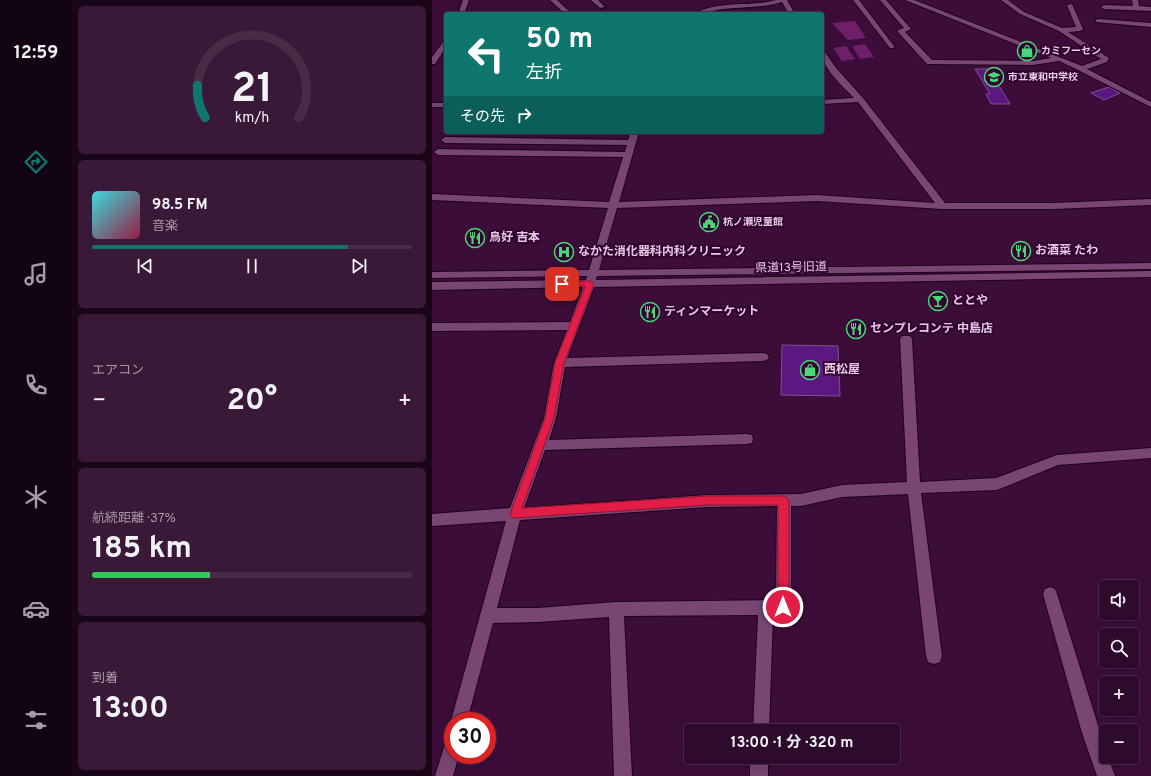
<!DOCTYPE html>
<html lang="ja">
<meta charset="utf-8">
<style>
:root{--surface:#2e0a2c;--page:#3a1838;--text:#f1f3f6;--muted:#a79aa9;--line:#492b48;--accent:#0f766e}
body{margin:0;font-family:Overpass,"Noto Sans JP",sans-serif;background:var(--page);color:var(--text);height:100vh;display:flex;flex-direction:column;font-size:15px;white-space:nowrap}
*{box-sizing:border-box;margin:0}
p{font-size:13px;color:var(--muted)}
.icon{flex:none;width:22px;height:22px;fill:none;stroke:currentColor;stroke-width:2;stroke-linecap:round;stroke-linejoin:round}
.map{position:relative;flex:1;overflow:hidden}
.drawer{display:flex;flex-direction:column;gap:6px;padding:6px;background:#190618;width:360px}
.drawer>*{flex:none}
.hud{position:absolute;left:12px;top:12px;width:380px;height:122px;border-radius:4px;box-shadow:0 4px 16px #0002,0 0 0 1px var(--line);background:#0f766e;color:#fff;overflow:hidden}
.buttons{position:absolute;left:667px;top:580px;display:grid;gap:8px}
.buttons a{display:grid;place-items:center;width:40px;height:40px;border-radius:4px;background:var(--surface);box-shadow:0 4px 16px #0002,0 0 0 1px var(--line);font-size:20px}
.speed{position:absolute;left:12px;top:712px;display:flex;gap:8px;font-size:20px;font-weight:700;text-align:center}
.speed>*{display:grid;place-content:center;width:52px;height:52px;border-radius:50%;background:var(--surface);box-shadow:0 4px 16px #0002,0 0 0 1px var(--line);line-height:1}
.speed .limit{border:6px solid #d22;background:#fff;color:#111}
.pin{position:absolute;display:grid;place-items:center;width:34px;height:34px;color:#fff;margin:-17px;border-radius:8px;box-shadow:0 2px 6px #0006}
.me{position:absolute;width:44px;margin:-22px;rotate:0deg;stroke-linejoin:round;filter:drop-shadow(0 0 3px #0008)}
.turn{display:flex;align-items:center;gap:14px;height:84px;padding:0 16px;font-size:18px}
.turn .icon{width:52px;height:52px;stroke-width:2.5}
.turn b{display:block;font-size:28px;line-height:34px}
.then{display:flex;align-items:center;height:38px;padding:0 16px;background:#0003;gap:8px;font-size:15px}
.big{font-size:30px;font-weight:700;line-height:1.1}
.drawer .card{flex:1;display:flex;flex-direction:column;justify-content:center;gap:6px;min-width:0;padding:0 14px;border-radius:6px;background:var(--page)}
.drawer .dial{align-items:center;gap:0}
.dial svg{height:104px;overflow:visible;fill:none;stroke:var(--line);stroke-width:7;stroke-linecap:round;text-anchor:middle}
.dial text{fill:var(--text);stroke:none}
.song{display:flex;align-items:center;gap:12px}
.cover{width:48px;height:48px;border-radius:6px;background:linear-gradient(135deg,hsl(180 70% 55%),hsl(340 70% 35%))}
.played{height:4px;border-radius:2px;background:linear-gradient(90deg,var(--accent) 80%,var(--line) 80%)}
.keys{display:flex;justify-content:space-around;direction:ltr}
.heat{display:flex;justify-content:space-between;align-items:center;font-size:22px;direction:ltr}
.charge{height:6px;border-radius:3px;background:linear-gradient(90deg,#34c759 37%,var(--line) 0)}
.trip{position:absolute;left:252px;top:724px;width:216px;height:40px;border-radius:4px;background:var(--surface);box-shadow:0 4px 16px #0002,0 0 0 1px var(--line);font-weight:700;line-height:40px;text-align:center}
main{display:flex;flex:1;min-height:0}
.menu{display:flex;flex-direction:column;width:72px;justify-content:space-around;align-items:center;background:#120412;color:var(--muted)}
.menu .icon{width:28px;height:28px}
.menu .current{color:var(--accent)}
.menu b{font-size:18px;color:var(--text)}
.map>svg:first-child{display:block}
.green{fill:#6f1e6a}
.building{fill:#5d1780;stroke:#77558e}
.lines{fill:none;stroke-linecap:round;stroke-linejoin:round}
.minor-casing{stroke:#1f001d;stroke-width:2}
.minor{fill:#794674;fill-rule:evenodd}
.route{fill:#e11d48;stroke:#92132f}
.labels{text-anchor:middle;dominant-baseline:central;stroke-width:4;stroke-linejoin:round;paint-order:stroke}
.far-poi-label{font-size:10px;font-weight:bold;fill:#e7c9e3;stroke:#320230;text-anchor:start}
.poi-label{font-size:12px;font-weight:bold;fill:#e7c9e3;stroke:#320230;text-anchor:start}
.street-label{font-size:12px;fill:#e7c9e3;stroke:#320230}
</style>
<main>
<nav class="menu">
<b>12:59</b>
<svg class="icon current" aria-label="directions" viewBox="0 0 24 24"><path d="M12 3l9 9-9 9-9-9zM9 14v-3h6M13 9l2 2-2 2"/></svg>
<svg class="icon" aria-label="music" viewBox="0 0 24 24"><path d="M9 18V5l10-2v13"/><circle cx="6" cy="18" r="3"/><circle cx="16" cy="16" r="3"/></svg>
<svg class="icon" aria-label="phone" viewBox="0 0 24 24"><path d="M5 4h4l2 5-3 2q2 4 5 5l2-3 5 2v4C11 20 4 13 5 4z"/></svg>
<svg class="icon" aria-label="climate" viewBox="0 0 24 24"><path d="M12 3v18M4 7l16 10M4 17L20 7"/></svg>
<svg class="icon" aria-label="car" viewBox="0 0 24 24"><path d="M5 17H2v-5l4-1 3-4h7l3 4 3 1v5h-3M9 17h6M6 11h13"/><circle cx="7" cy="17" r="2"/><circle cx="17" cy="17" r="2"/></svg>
<svg class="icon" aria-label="filters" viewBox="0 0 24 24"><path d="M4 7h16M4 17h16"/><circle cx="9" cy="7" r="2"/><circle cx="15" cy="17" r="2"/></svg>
</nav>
<section class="drawer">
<div class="card dial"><svg viewBox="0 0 100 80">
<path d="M14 69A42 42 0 1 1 86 69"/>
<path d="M14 69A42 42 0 0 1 8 44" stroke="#0f766e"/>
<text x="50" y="56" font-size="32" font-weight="700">21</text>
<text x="50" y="72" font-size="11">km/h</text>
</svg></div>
<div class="card">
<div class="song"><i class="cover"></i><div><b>98.5 FM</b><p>音楽</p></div></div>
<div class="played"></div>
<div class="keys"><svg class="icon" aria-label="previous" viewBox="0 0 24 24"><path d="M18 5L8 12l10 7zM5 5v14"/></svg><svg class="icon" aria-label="pause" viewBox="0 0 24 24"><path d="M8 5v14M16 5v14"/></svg><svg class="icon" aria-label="next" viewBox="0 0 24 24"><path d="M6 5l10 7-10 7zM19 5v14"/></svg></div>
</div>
<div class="card"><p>エアコン</p>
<div class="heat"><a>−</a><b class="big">20°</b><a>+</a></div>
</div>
<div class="card"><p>航続距離 · 37%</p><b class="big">185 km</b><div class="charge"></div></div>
<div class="card"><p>到着</p><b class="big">13:00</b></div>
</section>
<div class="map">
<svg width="719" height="776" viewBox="0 0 719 776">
<rect width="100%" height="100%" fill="#3d0d3a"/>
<!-- green -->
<path class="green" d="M423,21L434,38L416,40L400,23Z
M433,44L442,57L428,59L420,46Z
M414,46L423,59L410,61L401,48Z"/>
<!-- building -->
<path class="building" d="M543,69H557L578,104H559L554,94H558Z
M677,87L688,93L672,100L659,93Z
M350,345L406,346L408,396L349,395Z"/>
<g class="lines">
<defs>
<path id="minor" d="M31,0H37L32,14H26Z
M118,0H125L140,14H133Z
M159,0H166L173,7L168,8Z
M344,0H355L363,14H357L350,2C331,8 311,7 291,9C281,10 273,14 263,14C282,0 321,7 344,0Z
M421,0H427L462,46V48H458Z
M448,0H454L479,29L473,32L500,60L601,61L619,58L473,0H482L650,66L669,59L627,31L588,14L569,0H576L592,12L630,28L644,27L635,5L640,4L651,29L648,31L636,32L677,58L675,62L655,69L719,102V107L642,68L627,61L601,65L495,64L466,32V30L472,28Z
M700,0H706L707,6L719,7V11L672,9L669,7L672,5L701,6Z
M666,19L719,23V27L664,22V20Z
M14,40V47L3,64H0V57L12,41Z
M390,52H393L404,68L431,98L513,203H621L719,199V205L621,209H510L385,201L185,208L167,270L719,263V269L165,276L164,280L719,271V277L162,287L135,358L331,353L335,354L337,357L335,360L331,361L133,367L124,418L117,440L315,434L320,435L321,439L320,443L315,444L113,450L92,508L275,495L369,494L410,485L475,482L468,339L470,336H478L480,339L488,482L564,478L625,455L719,448V458L626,465L565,490L489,493L510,656L508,662L502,664L496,662L494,656L476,494L410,497L369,506H359V607L356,612L351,614H341L337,731H321L326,615L192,616L200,776H182L177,617L106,622L61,623L35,721H21V727L19,721L74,521L0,526V514L78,508L112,418L122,363L135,330L0,331V323L138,322L151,287L0,290V282L154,280L155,276L0,278V272L157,270L176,208L0,200V194L177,202L191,157L6,155L2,152L6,149L193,152L195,145L13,143L9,140L13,137L196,140L199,132H207L187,202L385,195L503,203L426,102L390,104V100L422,98C411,86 390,69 390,52ZM345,506L344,600L184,602L106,608H65L88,520L275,507Z
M0,103H14V107H0Z
M618,587L623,589L625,594L674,751V757H676L683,776H665L650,733L611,594L613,589Z
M21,735V755H27L21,776H3L15,738Z
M318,757H336V776H318Z"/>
</defs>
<!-- minor casing -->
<use href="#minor" class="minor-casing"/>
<!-- minor -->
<use href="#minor" class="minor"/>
</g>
<!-- route -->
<path class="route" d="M130,281H158L162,284L132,363L122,418L90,508L275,496H352L355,498L357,501V607L355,611L351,612L347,611L346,607V505H275L83,518L79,517L78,514L113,418L123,363L153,286H127L126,284Z"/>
<!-- icons -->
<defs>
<symbol id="shop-ring" viewBox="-11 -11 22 22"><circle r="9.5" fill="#320230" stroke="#49d778" stroke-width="1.5"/><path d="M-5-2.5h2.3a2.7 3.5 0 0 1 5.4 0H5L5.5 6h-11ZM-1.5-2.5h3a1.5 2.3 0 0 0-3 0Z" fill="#49d778"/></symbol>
<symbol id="school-ring" viewBox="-11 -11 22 22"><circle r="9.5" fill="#320230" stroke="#49d778" stroke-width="1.5"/><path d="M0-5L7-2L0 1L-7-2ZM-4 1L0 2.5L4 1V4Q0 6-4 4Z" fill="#49d778"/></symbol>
<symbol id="civic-ring" viewBox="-11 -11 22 22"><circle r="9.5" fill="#320230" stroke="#49d778" stroke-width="1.5"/><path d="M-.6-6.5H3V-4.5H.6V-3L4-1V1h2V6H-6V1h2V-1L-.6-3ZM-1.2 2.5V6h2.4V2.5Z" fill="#49d778"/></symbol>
<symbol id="restaurant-ring" viewBox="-11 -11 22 22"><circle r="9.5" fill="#320230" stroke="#49d778" stroke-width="1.5"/><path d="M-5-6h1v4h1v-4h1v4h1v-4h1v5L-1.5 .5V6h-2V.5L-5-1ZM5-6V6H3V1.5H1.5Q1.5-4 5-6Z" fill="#49d778"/></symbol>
<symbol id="hospital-ring" viewBox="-11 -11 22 22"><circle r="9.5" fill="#320230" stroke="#49d778" stroke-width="1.5"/><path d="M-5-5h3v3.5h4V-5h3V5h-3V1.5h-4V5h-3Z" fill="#49d778"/></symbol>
<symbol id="bar-ring" viewBox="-11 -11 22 22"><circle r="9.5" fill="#320230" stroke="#49d778" stroke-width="1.5"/><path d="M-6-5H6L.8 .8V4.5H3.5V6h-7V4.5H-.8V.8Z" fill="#49d778"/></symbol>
</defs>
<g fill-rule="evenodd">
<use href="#shop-ring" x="584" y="40" width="22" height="22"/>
<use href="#school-ring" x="551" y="66" width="22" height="22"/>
<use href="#civic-ring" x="266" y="211" width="22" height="22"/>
<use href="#restaurant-ring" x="32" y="227" width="22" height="22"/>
<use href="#restaurant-ring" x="578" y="240" width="22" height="22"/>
<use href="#hospital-ring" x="121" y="241" width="22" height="22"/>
<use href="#bar-ring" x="495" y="290" width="22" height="22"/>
<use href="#restaurant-ring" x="207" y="301" width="22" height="22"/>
<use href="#restaurant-ring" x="413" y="318" width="22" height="22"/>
<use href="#shop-ring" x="367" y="359" width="22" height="22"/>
</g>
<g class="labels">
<!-- far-poi labels -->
<g class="far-poi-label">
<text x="609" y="51">カミフーセン</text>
<text x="576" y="77">市立東和中学校</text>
<text x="291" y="222">杭ノ瀬児童館</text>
</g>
<!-- poi labels -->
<g class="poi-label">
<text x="57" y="238">鳥好 吉本</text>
<text x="603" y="251">お酒菜 たわ</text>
<text x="146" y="252">なかた消化器科内科クリニック</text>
<text x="520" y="301">ととや</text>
<text x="232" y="312">ティンマーケット</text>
<text x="438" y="329">センプレコンテ 中島店</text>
<text x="392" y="370">西松屋</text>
</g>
<!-- street labels -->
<g class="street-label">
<text transform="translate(359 268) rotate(-1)">県道13号旧道</text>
</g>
</g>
</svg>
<div class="buttons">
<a><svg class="icon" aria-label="sound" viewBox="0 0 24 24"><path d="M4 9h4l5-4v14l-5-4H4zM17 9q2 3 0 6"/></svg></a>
<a><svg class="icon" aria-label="search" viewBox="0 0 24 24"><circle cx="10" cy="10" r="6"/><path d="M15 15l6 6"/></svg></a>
<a>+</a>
<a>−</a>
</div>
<div class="speed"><div class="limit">30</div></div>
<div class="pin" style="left:130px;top:284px;background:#d93025"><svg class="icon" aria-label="arrive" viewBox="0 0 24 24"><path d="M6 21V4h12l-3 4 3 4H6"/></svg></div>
<svg class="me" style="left:351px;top:607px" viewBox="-20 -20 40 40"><circle r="17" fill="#e11d48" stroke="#fff" stroke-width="3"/><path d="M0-11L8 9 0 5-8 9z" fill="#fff"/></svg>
<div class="trip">13:00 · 1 分 · 320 m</div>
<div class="hud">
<div class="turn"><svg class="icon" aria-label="left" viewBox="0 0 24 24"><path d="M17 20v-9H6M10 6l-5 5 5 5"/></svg><div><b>50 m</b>左折</div></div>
<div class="then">その先<svg class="icon" aria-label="right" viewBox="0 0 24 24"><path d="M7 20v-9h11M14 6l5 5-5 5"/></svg></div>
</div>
</div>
</main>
